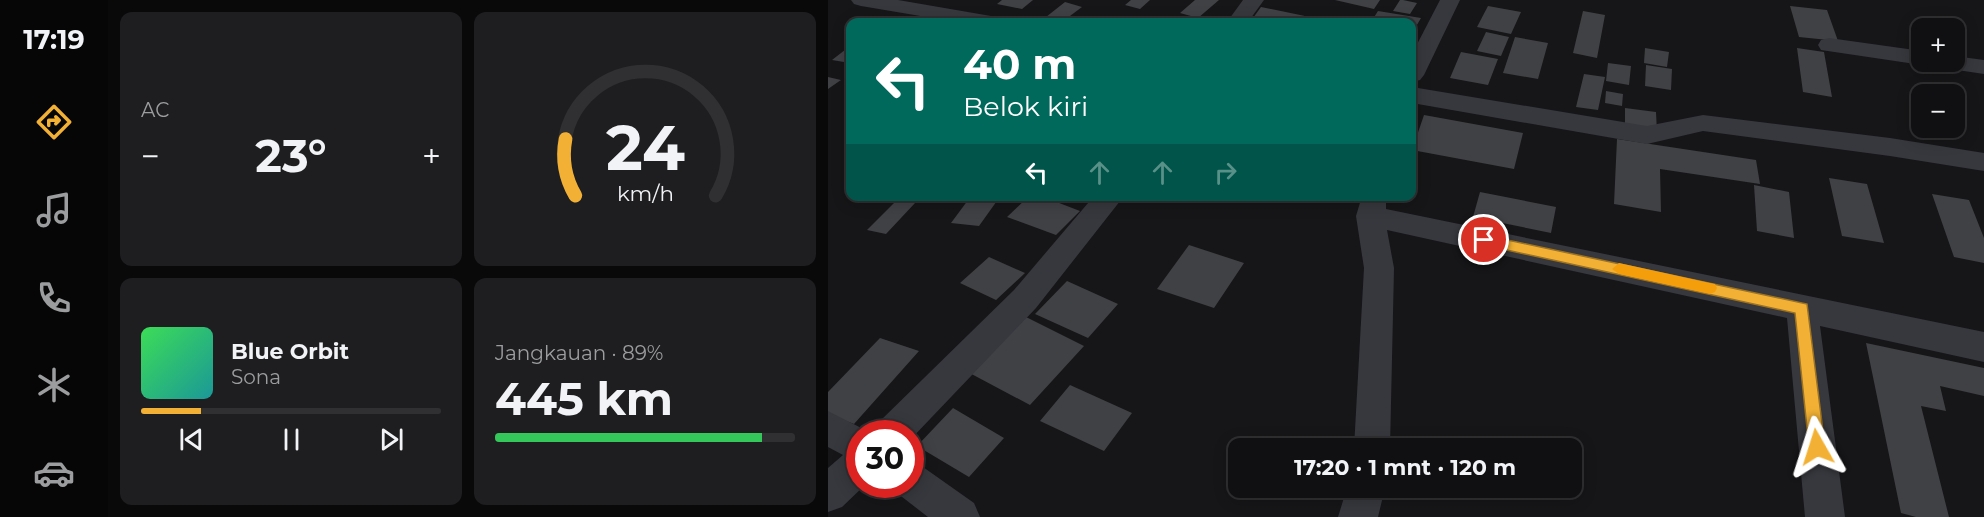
<!DOCTYPE html>
<html lang="id">
<meta charset="utf-8">
<style>
:root{--surface:#101012;--page:#1e1e20;--text:#f1f3f6;--muted:#9c9d9f;--line:#303032;--accent:#f2b134}
body{margin:0;font-family:Montserrat,sans-serif;background:var(--page);color:var(--text);height:100vh;display:flex;flex-direction:column;font-size:22px;white-space:nowrap}
*{box-sizing:border-box;margin:0}
p{font-size:20px;color:var(--muted)}
.icon{flex:none;width:33px;height:33px;fill:none;stroke:currentColor;stroke-width:2;stroke-linecap:round;stroke-linejoin:round}
.map{position:relative;flex:1;overflow:hidden}
.panel{display:flex;flex-direction:column;gap:12px;padding:12px;background:#09090a;width:720px}
.panel>*{flex:none}
.hud{position:absolute;left:18px;top:18px;width:570px;height:183px;border-radius:12px;box-shadow:0 3px 15px #0003,0 0 0 2px var(--line);background:#00695c;color:#fff;overflow:hidden}
.buttons{position:absolute;left:1083px;top:18px;display:grid;gap:12px}
.buttons a{display:grid;place-items:center;width:54px;height:54px;border-radius:12px;background:var(--surface);box-shadow:0 3px 15px #0003,0 0 0 2px var(--line);font-size:30px}
.speed{position:absolute;left:18px;top:420px;display:flex;gap:12px;font-size:30px;font-weight:700;text-align:center}
.speed>*{display:grid;place-content:center;width:78px;height:78px;border-radius:50%;background:var(--surface);box-shadow:0 3px 15px #0003,0 0 0 2px var(--line);line-height:1}
.speed .limit{border:9px solid #d22;background:#fff;color:#111}
.pin{position:absolute;display:grid;place-items:center;width:51px;height:51px;color:#fff;margin:-26px;border:3px solid #fff;border-radius:50%;box-shadow:0 2px 6px #0007}
.me{position:absolute;width:66px;margin:-33px;rotate:354deg;stroke-linejoin:round;filter:drop-shadow(0 0 4px #0008)}
.turn{display:flex;align-items:center;gap:21px;height:126px;padding:0 18px;font-size:27px}
.turn .icon{width:78px;height:78px;stroke-width:2.5}
.turn b{display:block;font-size:42px;line-height:51px}
.lanes{display:flex;align-items:center;height:57px;padding:0 18px;background:#0003;justify-content:center;gap:30px;direction:ltr}
.lanes .off{opacity:.35}
.big{font-size:45px;font-weight:700;line-height:1.1}
.panel .card{flex:1;display:flex;flex-direction:column;justify-content:center;gap:9px;min-width:0;padding:0 21px;border-radius:12px;background:var(--page)}
.panel .dial{align-items:center;gap:0}
.dial svg{height:156px;overflow:visible;fill:none;stroke:var(--line);stroke-width:7;stroke-linecap:round;text-anchor:middle}
.dial text{fill:var(--text);stroke:none}
.song{display:flex;align-items:center;gap:18px}
.cover{width:72px;height:72px;border-radius:9px;background:linear-gradient(135deg,hsl(130 70% 55%),hsl(180 70% 35%))}
.played{height:6px;border-radius:3px;background:linear-gradient(90deg,var(--accent) 20%,var(--line) 20%)}
.keys{display:flex;justify-content:space-around;direction:ltr}
.heat{display:flex;justify-content:space-between;align-items:center;font-size:33px;direction:ltr}
.charge{height:9px;border-radius:4px;background:linear-gradient(90deg,#34c759 89%,var(--line) 0)}
.panel .tiles{flex:1;display:grid;gap:12px;grid-template-columns:repeat(2,1fr)}
.trip{position:absolute;left:400px;top:438px;width:354px;height:60px;border-radius:12px;background:var(--surface);box-shadow:0 3px 15px #0003,0 0 0 2px var(--line);font-weight:700;line-height:60px;text-align:center}
main{display:flex;flex:1;min-height:0}
.tabs{display:flex;flex-direction:column;width:108px;justify-content:space-around;align-items:center;background:#060607;color:var(--muted)}
.tabs .icon{width:42px;height:42px}
.tabs .active{color:var(--accent)}
.tabs b{font-size:27px;color:var(--text)}
.map>svg:first-child{display:block}
.building{fill:#404145}
.lines{fill:none;stroke-linecap:round;stroke-linejoin:round}
.street{fill:#37383d;fill-rule:evenodd}
.route{fill:#f2b134;stroke:#9d7322;stroke-width:1.5}
.slow{fill:#f59e0b}
</style>
<main>
<nav class="tabs">
<b>17:19</b>
<svg class="icon active" aria-label="directions" viewBox="0 0 24 24"><path d="M12 3l9 9-9 9-9-9zM9 14v-3h6M13 9l2 2-2 2"/></svg>
<svg class="icon" aria-label="music" viewBox="0 0 24 24"><path d="M9 18V5l10-2v13"/><circle cx="6" cy="18" r="3"/><circle cx="16" cy="16" r="3"/></svg>
<svg class="icon" aria-label="phone" viewBox="0 0 24 24"><path d="M5 4h4l2 5-3 2q2 4 5 5l2-3 5 2v4C11 20 4 13 5 4z"/></svg>
<svg class="icon" aria-label="climate" viewBox="0 0 24 24"><path d="M12 3v18M4 7l16 10M4 17L20 7"/></svg>
<svg class="icon" aria-label="car" viewBox="0 0 24 24"><path d="M5 17H2v-5l4-1 3-4h7l3 4 3 1v5h-3M9 17h6M6 11h13"/><circle cx="7" cy="17" r="2"/><circle cx="17" cy="17" r="2"/></svg>
</nav>
<section class="panel">
<div class="tiles">
<div class="card"><p>AC</p>
<div class="heat"><a>−</a><b class="big">23°</b><a>+</a></div>
</div>
<div class="card dial"><svg viewBox="0 0 100 80">
<path d="M14 69A42 42 0 1 1 86 69"/>
<path d="M14 69A42 42 0 0 1 9 40" stroke="#f2b134"/>
<text x="50" y="56" font-size="32" font-weight="700">24</text>
<text x="50" y="72" font-size="11">km/h</text>
</svg></div>
<div class="card">
<div class="song"><i class="cover"></i><div><b>Blue Orbit</b><p>Sona</p></div></div>
<div class="played"></div>
<div class="keys"><svg class="icon" aria-label="previous" viewBox="0 0 24 24"><path d="M18 5L8 12l10 7zM5 5v14"/></svg><svg class="icon" aria-label="pause" viewBox="0 0 24 24"><path d="M8 5v14M16 5v14"/></svg><svg class="icon" aria-label="next" viewBox="0 0 24 24"><path d="M6 5l10 7-10 7zM19 5v14"/></svg></div>
</div>
<div class="card"><p>Jangkauan · 89%</p><b class="big">445 km</b><div class="charge"></div></div>
</div>
</section>
<div class="map">
<svg width="1156" height="517" viewBox="0 0 1156 517">
<rect width="100%" height="100%" fill="#161618"/>
<!-- building -->
<path class="building" d="M174,0H205L194,9L169,4Z
M303,0H322L312,9L297,5Z
M367,0H391L370,18L352,13Z
M507,0H552L546,9Z
M572,0H575L589,3L582,14L565,11Z
M237,2L254,7L234,22L218,17Z
M660,6L693,12L683,34L649,27Z
M962,6L999,10L1010,41L971,37Z
M433,7L477,16L472,22H450L425,18Z
M550,11L593,18L586,30H584V22H543Z
M755,11L777,15L769,58L745,53Z
M658,32L681,37L673,56L649,51Z
M687,37L720,43L710,79L675,73Z
M22,46V63L4,60Z
M817,48L841,52L839,67L816,63Z
M969,48L996,52L1004,97L975,92Z
M633,52L670,59L660,85L622,78Z
M780,63L803,66L801,85L778,81Z
M818,65L844,69L843,90L817,86Z
M756,74L777,77L770,110L748,107Z
M0,77L13,80L0,89Z
M778,91L795,94L794,106L777,103Z
M797,108L828,112L829,133L797,128Z
M596,115L695,133L686,169L584,150Z
M789,139L928,160L932,184L832,169L833,212L786,204Z
M1001,178L1039,184L1056,243L1014,236Z
M926,185L961,192L966,238L929,231Z
M652,192L728,207L723,233L645,217Z
M1104,194L1141,200L1156,238V263L1126,257Z
M143,196L171,198L151,226L123,223Z
M201,196H213L252,211L228,235L179,217Z
M69,200L87,203L58,234L39,230Z
M361,245L416,263L386,308L329,289Z
M161,257L197,273L168,300L132,283Z
M239,281L290,304L260,338L207,314Z
M192,314L256,346L202,405L136,370Z
M52,338L91,351L26,424L0,414V392Z
M1038,343L1156,368V396L1112,386L1118,411L1093,406L1121,517H1088L1073,513Z
M242,385L304,413L276,451L212,421Z
M125,408L176,438L141,477L89,446Z"/>
<g class="lines">
<!-- street -->
<path class="street" d="M23,0H70L163,16L171,17L174,22H128L33,6L26,4Z
M415,0H436L420,22H399Z
M612,0H632L596,75L592,80L584,82V54Z
M1001,38L1094,51V62H1103L1094,65L993,50L990,45L993,40Z
M1126,56L1156,60V74L1109,67L1106,62H1126Z
M584,87L819,126L875,115L1062,138L1156,153V171L1062,156L875,131L819,144L584,103Z
M266,196H296L208,308L82,440V434H46L51,422L186,290Z
M534,196H558V209L1156,332V362L992,326L1017,517H977L959,318L559,230L566,268L562,448H526L536,268L528,216Z
M0,411L45,434H32V484H38L14,507L0,512V468L15,455L0,447Z
M82,461L95,467L146,503L152,517H100L69,493L65,484H82Z
M519,488H557L550,517H510Z"/>
</g>
<!-- route -->
<path class="route" d="M656,235L979,304L997,447L995,453L989,455L983,453L981,447L967,313L656,245L649,240Z"/>
<!-- slow -->
<path class="slow" d="M791,263L882,283L887,284L889,288L887,292L882,294L791,274L784,269Z"/>
</svg>
<div class="buttons">
<a>+</a>
<a>−</a>
</div>
<div class="speed"><div class="limit">30</div></div>
<div class="pin" style="left:656px;top:240px;background:#d93025"><svg class="icon" aria-label="arrive" viewBox="0 0 24 24"><path d="M6 21V4h12l-3 4 3 4H6"/></svg></div>
<svg class="me" style="left:989px;top:447px" viewBox="-20 -20 40 40"><path d="M0-17L14 15 0 8-14 15z" fill="#f2b134" stroke="#fff" stroke-width="4"/></svg>
<div class="trip">17:20 · 1 mnt · 120 m</div>
<div class="hud">
<div class="turn"><svg class="icon" aria-label="left" viewBox="0 0 24 24"><path d="M17 20v-9H6M10 6l-5 5 5 5"/></svg><div><b>40 m</b>Belok kiri</div></div>
<div class="lanes"><svg class="icon" aria-label="left" viewBox="0 0 24 24"><path d="M17 20v-9H6M10 6l-5 5 5 5"/></svg><svg class="icon off" aria-label="ahead" viewBox="0 0 24 24"><path d="M12 20V5M6 11l6-6 6 6"/></svg><svg class="icon off" aria-label="ahead" viewBox="0 0 24 24"><path d="M12 20V5M6 11l6-6 6 6"/></svg><svg class="icon off" aria-label="right" viewBox="0 0 24 24"><path d="M7 20v-9h11M14 6l5 5-5 5"/></svg></div>
</div>
</div>
</main>
